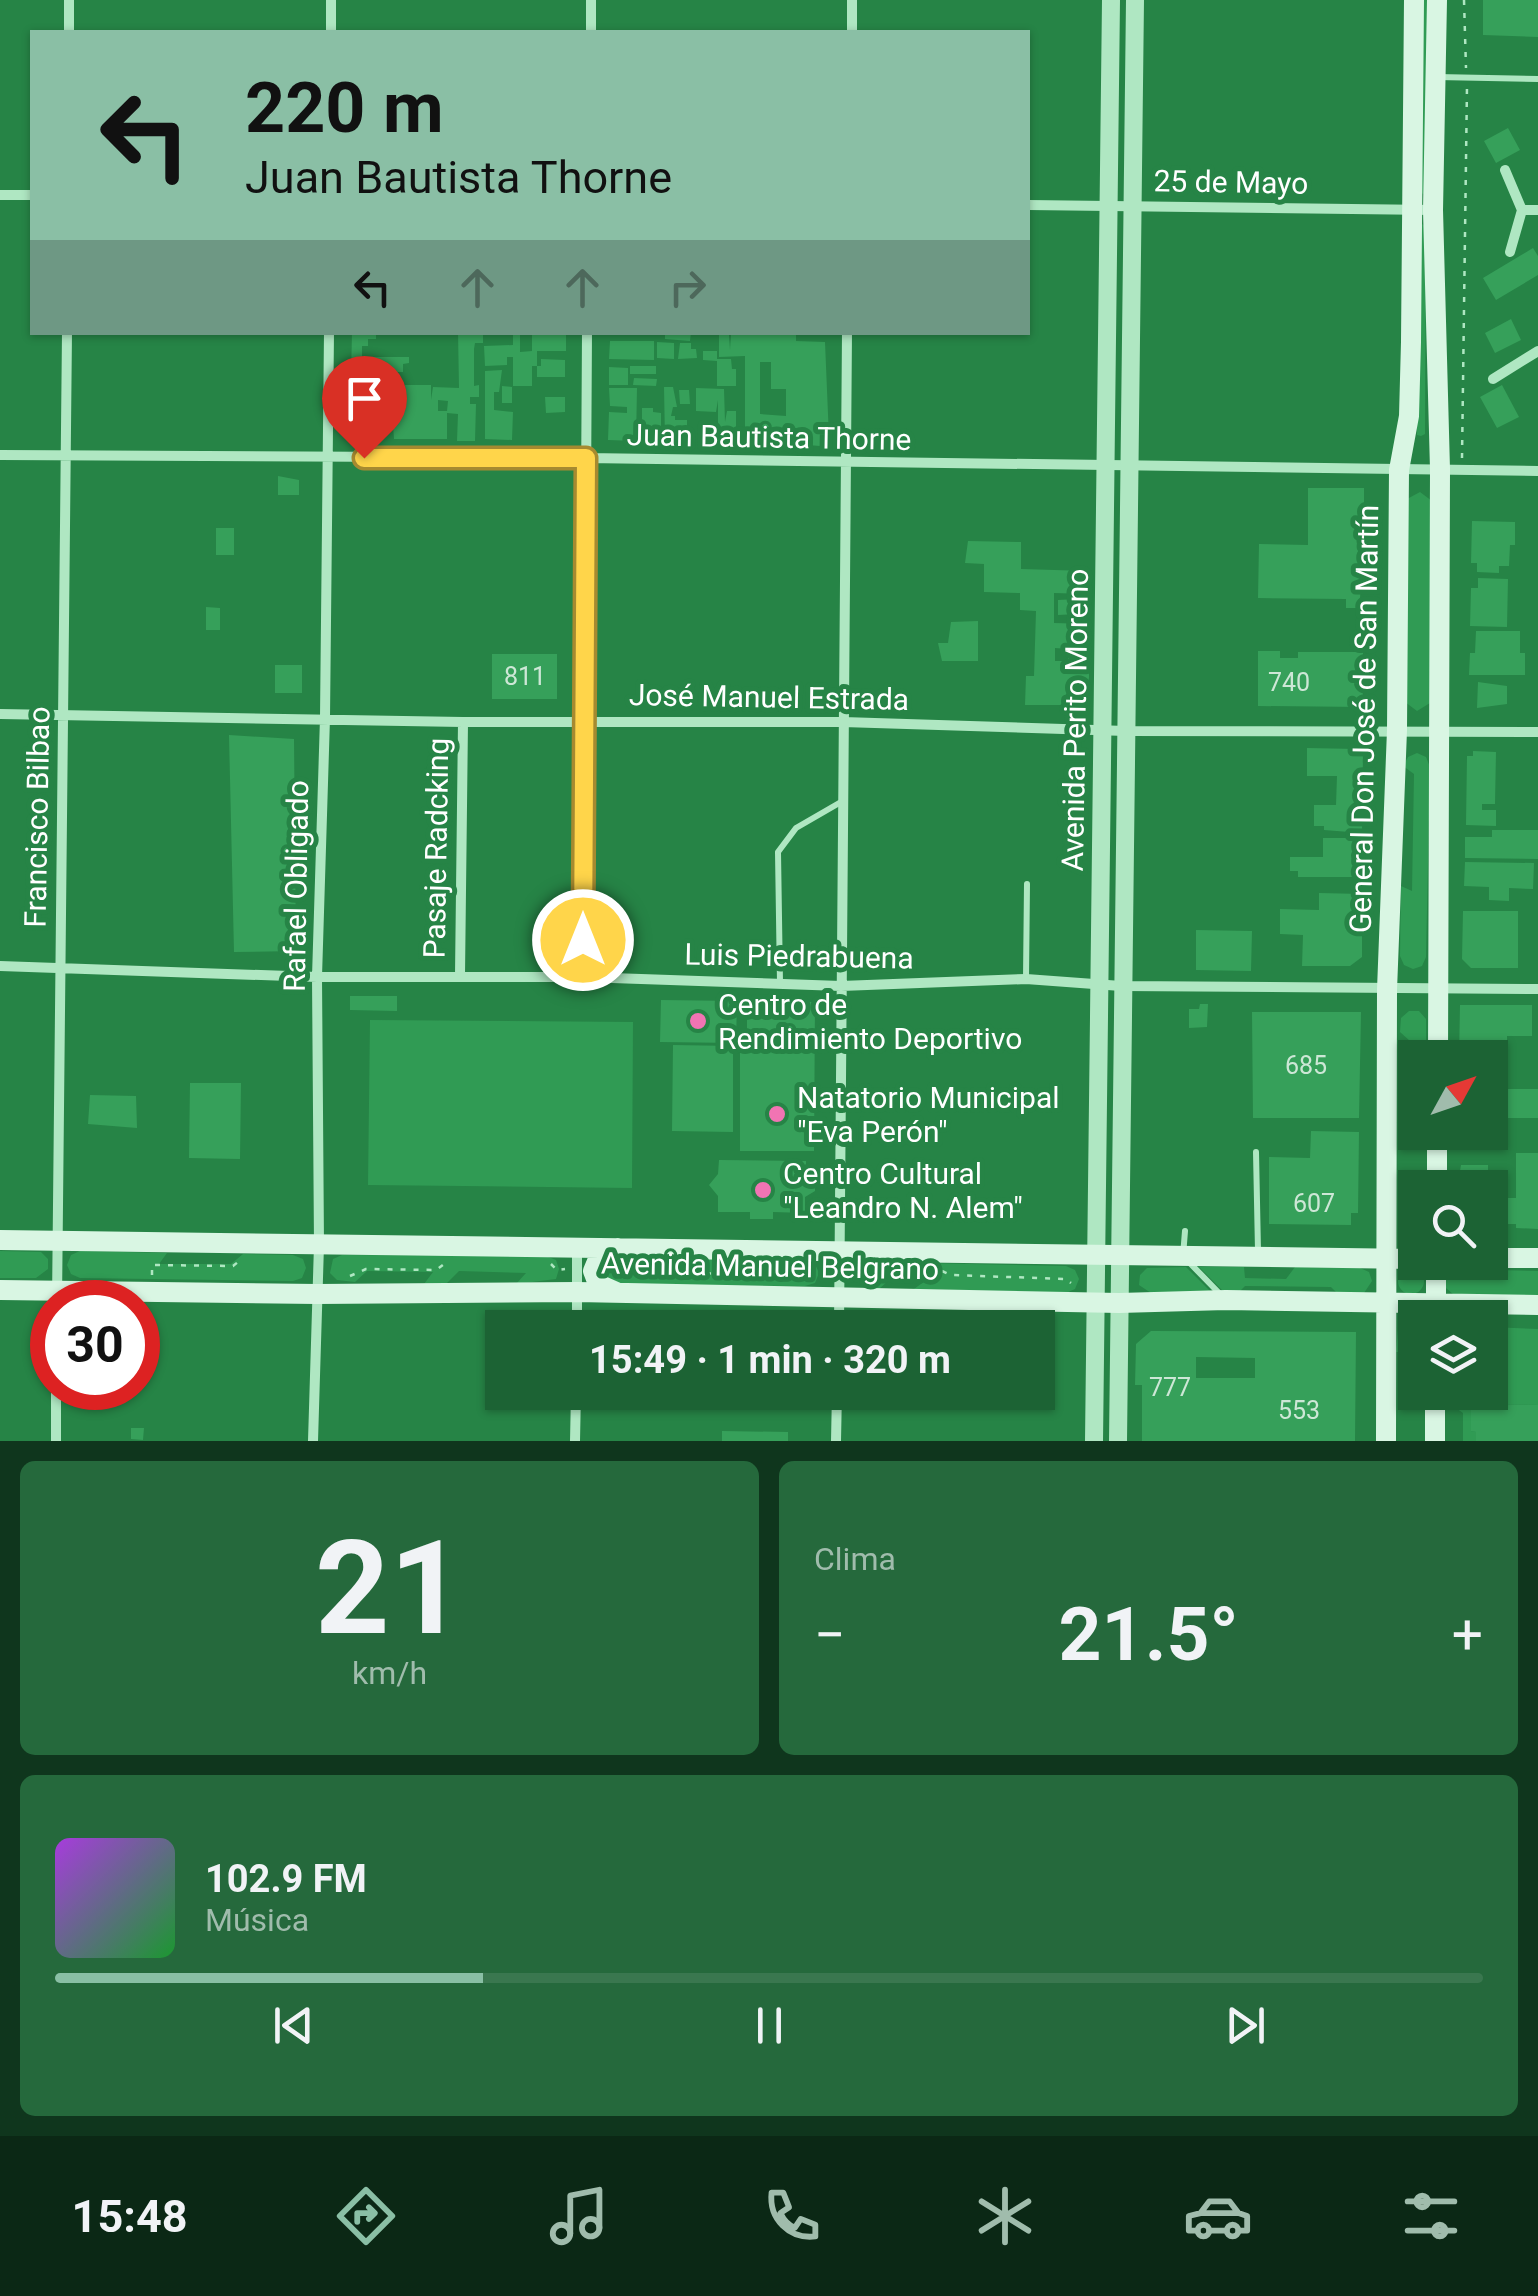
<!DOCTYPE html>
<html lang="es">
<meta charset="utf-8">
<style>
:root{--surface:#1c6334;--page:#25693c;--text:#f1f3f6;--muted:#a0bcac;--line:#3a774f;--accent:#8abfa5}
body{margin:0;font-family:Roboto,sans-serif;background:var(--page);color:var(--text);height:100vh;display:flex;flex-direction:column;font-size:38px;white-space:nowrap}
*{box-sizing:border-box;margin:0}
p{font-size:32px;color:var(--muted)}
.icon{flex:none;width:55px;height:55px;fill:none;stroke:currentColor;stroke-width:2;stroke-linecap:round;stroke-linejoin:round}
.map{position:relative;height:1441px;overflow:hidden}
.details{display:flex;flex-direction:column;gap:20px;padding:20px;background:#0f361d;flex:1}
.details>*{flex:none}
.hud{position:absolute;left:30px;top:30px;width:1000px;height:305px;border-radius:0px;box-shadow:0 2px 8px #0004;background:#8abfa5;color:#111;overflow:hidden}
.needle{width:65px;rotate:50deg}
.tools{position:absolute;left:1398px;top:1040px;display:grid;gap:20px}
.tools a{display:grid;place-items:center;width:110px;height:110px;border-radius:0px;background:var(--surface);box-shadow:0 2px 8px #0004;font-size:50px}
.speed{position:absolute;left:30px;top:1280px;display:flex;gap:20px;font-size:50px;font-weight:700;text-align:center}
.speed>*{display:grid;place-content:center;width:130px;height:130px;border-radius:50%;background:var(--surface);box-shadow:0 2px 8px #0004;line-height:1}
.speed .limit{border:15px solid #d22;background:#fff;color:#111}
.pin{position:absolute;display:grid;place-items:center;width:85px;height:85px;color:#fff;margin:-102px -42px;border-radius:50% 50% 50% 0;rotate:-45deg;box-shadow:0 0 10px #0007}
.pin .icon{rotate:45deg}
.me{position:absolute;width:110px;margin:-55px;rotate:0deg;stroke-linejoin:round;filter:drop-shadow(0 0 8px #0008)}
.turn{display:flex;align-items:center;gap:35px;height:210px;padding:0 50px;font-size:45px}
.turn .icon{width:130px;height:130px;stroke-width:2.5}
.turn b{display:block;font-size:70px;line-height:85px}
.lanes{display:flex;align-items:center;height:95px;padding:0 50px;background:#0003;justify-content:center;gap:50px;direction:ltr}
.lanes .off{opacity:.35}
.big{font-size:75px;font-weight:700;line-height:1.1}
.details .tile{flex:1;display:flex;flex-direction:column;justify-content:center;gap:15px;min-width:0;padding:0 35px;border-radius:15px;background:var(--page)}
.details .dial{align-items:center;gap:0}
.dial b{font-size:130px;line-height:1}
.song{display:flex;align-items:center;gap:30px}
.cover{width:120px;height:120px;border-radius:15px;background:linear-gradient(135deg,hsl(280 70% 55%),hsl(130 70% 35%))}
.played{height:10px;border-radius:5px;background:linear-gradient(90deg,var(--accent) 30%,var(--line) 30%)}
.keys{display:flex;justify-content:space-around;direction:ltr}
.heat{display:flex;justify-content:space-between;align-items:center;font-size:55px;direction:ltr}
.details .tiles{flex:1;display:grid;gap:20px;grid-template-columns:1fr 1fr}
.tile:last-child{grid-column:span 2}
.trip{position:absolute;left:485px;top:1310px;width:570px;height:100px;border-radius:0px;background:var(--surface);box-shadow:0 2px 8px #0004;font-weight:700;line-height:100px;text-align:center}
.menu{display:flex;height:160px;justify-content:space-around;align-items:center;background:#0b2815;color:var(--muted)}
.menu .icon{width:70px;height:70px}
.menu .current{color:var(--accent)}
.menu b{font-size:45px;color:var(--text)}
.map>svg:first-child{display:block}
.green{fill:#309b54}
.building{fill:#36a05a;fill-rule:evenodd}
.lines{fill:none;stroke-linecap:round;stroke-linejoin:round}
.path{stroke:#afe7c2;stroke-width:2.5;stroke-dasharray:5 8;stroke-linecap:butt}
.service{stroke:#afe7c2;stroke-width:6}
.minor{stroke:#afe7c2;stroke-width:10}
.tertiary{stroke:#afe7c2;stroke-width:18}
.secondary{stroke:#d9f6e3;stroke-width:20}
.route-casing{stroke:#a68a30;stroke-width:25}
.route{stroke:#ffd54a;stroke-width:18}
.poi-dot{fill:#f174b3;stroke:#268446;stroke-width:4}
.labels{text-anchor:middle;dominant-baseline:central;stroke-width:10;stroke-linejoin:round;paint-order:stroke}
.number-label{font-size:25px;fill:#cde7d6}
.street-label{font-size:30px;fill:#fff;stroke:#268446}
.poi-label{font-size:30px;fill:#fff;stroke:#268446;text-anchor:start}
</style>
<div class="map">
<svg width="1538" height="1441" viewBox="0 0 1538 1441">
<rect width="100%" height="100%" fill="#268446"/>
<!-- green -->
<path class="green" d="M1423,0H1428L1424,194L1421,193Z
M1422,224L1426,227L1425,434L1421,436L1417,435L1419,227Z
M1420,492L1432,501L1430,703L1417,711L1405,702L1407,499Z
M1417,753L1426,757L1430,767L1426,957L1422,966L1413,969L1404,965L1400,956L1401,886L1412,891L1414,774L1403,766L1408,757Z
M1409,1011H1419L1426,1019V1041H1410L1400,1032L1401,1018Z
M370,1020L633,1022L632,1188L368,1185Z
M1408,1182H1416L1422,1187L1415,1188V1244L1401,1240L1398,1231V1200H1408Z
M0,1251L41,1252L48,1259V1269L36,1278H0Z
M80,1251L167,1253L159,1264H231L243,1254L293,1255L303,1259L306,1268L302,1278L293,1281L80,1278L71,1274L67,1265L71,1255Z
M342,1255L546,1256L556,1260L559,1269L556,1279L516,1284L526,1273L459,1271L447,1283L424,1284L433,1272L367,1271L355,1282L337,1280L330,1273L333,1259Z
M611,1258L646,1259L635,1269L675,1270L688,1259H731L722,1270L762,1271L775,1260H806L815,1264L819,1273L815,1283L805,1286L611,1285L599,1266Z
M873,1262L1066,1266L1075,1270L1079,1279L1075,1289L1066,1293L914,1289L925,1281L889,1280L879,1289L864,1285L860,1275L864,1266Z
M1186,1267L1212,1293H1151L1139,1285L1140,1275L1147,1268Z
M1199,1267H1244L1245,1278L1286,1279L1295,1267L1360,1268L1369,1272L1372,1281L1364,1293L1338,1294L1331,1287L1245,1286L1237,1294H1226Z
M1398 1281a13 13 0 1 1 26 0a13 13 0 1 1-26 0Z
M1458,1269L1538,1271V1297L1454,1295L1446,1288V1278Z
M1405,1323L1415,1324L1414,1359L1406,1352H1396L1398,1330Z
M1490,1327L1538,1329V1405L1472,1404L1471,1431L1476,1432V1441H1463V1413L1456,1408L1455,1393L1490,1392Z"/>
<!-- building -->
<path class="building" d="M1483,0H1538V37L1483,35Z
M1508,128L1520,150L1496,163L1484,141Z
M1533,248L1538,256V275L1496,300L1483,278Z
M1511,319L1521,340L1495,353L1485,333Z
M352,332H376V339H368V346H362V357H409V363L403,364V372H391L388,364V376L351,377Z
M458,332H483V343H475L474,349V386L479,385V397H470V404H476L475,441H457L458,414L447,413V439H394L393,425L377,429V425H370V438H353L352,413H377L378,410H349V386H398V411H404L405,385H431V400L433,387L459,388ZM438,400L448,401L447,411H438Z
M513,332H520V352L532,351V332H566V351H537V366H541V359L565,360V377H537V366H532V386H513V357H507V365L485,366L484,346L513,345Z
M665,332H691L690,341L665,339Z
M731,334H796V341L825,342L829,438L820,446L745,440V356L719,357V335H729L730,350ZM760,362H771V389H786V416L760,414Z
M610,341H654V360L609,359Z
M657,342L674,343V359L657,358Z
M680,343H691V349H696L697,358L678,359Z
M703,351H717V361L703,360Z
M717,359H731L732,369H736V386H717Z
M630,366H656V374H630Z
M609,367L628,368V385H609Z
M502,370L499,392H494V410L513,412L512,440L485,439V371Z
M634,378L657,379L656,386L633,385Z
M1502,385L1519,417L1497,428L1480,397Z
M502,386L512,387V403H502Z
M664,387H673L677,407H673L671,416H675V420H687V436H691V441L665,440Z
M609,388H637L636,441L608,440L609,412L627,413V407L610,406Z
M696,388L724,389L725,422L727,411H736V442H718V400L716,412L696,411Z
M679,390H689L690,404H680Z
M545,397H565V412L546,413Z
M642,408H653V412L661,413V437H642Z
M278,476L299,480V495H278Z
M1308,488H1364V516H1356V522H1364L1360,599H1364V608H1346V599L1258,598L1259,544L1308,545Z
M1472,521L1515,522V545H1510L1509,566H1499V573L1477,572V563H1471Z
M216,528H234V555H216Z
M968,541L1021,542V569L1088,571L1087,594L1054,593V623L1088,624L1089,677L1086,700L1081,705H1025L1026,676H1034L1036,611L1020,610V593L984,592V564L965,563ZM1055,648L1068,649V671H1062V661H1055Z
M1478,578L1508,579L1507,627L1470,626L1471,588H1478Z
M1077,599V614L1058,615V600Z
M206,607L220,608V630H206Z
M978,621V661H942L938,643H948L951,622Z
M1476,631H1520V653H1525V675H1469L1470,653H1475Z
M1258,651H1280V658H1298V652H1363V707L1258,706Z
M492,654H557V699H492Z
M275,665H302V693H275Z
M1478,682L1507,686V704L1477,708Z
M229,735L294,739L296,951L234,952Z
M1307,748L1357,749L1363,754L1362,833L1324,830V826H1314V805H1336L1337,776H1307Z
M1473,751L1496,752L1495,804H1482V810H1496V826L1466,825L1467,756H1473Z
M1492,830H1538V859L1465,858V837H1492Z
M1323,838H1362V877H1298V871H1290V857H1323Z
M1465,862L1534,863L1533,889L1509,888V901L1489,900V887L1464,886Z
M1319,893L1362,894V957L1350,966H1302L1303,935L1280,934V909L1319,910Z
M1463,911H1518V968H1471L1462,959Z
M1196,930L1252,931L1251,971L1196,970Z
M350,996H397V1011L350,1010Z
M661,1000L737,1001L736,1043L660,1042Z
M747,1001L815,1002L814,1151H740V1046L747,1047Z
M1200,1004H1208L1207,1027L1189,1028V1009H1199Z
M1460,1005H1532V1036H1507L1508,1089H1538V1118H1490V1058H1459Z
M1252,1012H1361L1359,1118H1253Z
M673,1045L733,1046V1132L672,1131Z
M190,1083H241L240,1159L189,1158Z
M90,1095L136,1096L137,1128L88,1124Z
M1311,1131L1359,1132L1358,1213H1351V1225L1269,1224V1157L1310,1158Z
M1516,1153H1538V1229L1516,1228V1224H1490V1198H1516Z
M719,1160L806,1161V1175L815,1182V1191L805,1197V1213L773,1212V1219H750V1212H718V1196L709,1185L718,1174Z
M1461,1165H1488V1188H1457Z
M1151,1331L1356,1332L1355,1441H1142V1385H1135L1136,1344ZM1196,1357L1255,1358V1378H1196Z
M1471,1404L1538,1405V1441H1476V1432L1471,1431Z
M131,1428H144L143,1440L131,1439Z
M722,1431L788,1432V1441H722Z"/>
<g class="lines">
<!-- path -->
<path class="path" d="M1464,0L1466,68
M1462,458L1467,86
M551,1264L557,1270L565,1269
M615,1271L799,1276L810,1269
M942,1271L951,1275L1066,1279L1071,1283
M152,1275V1265L233,1266L238,1262
M350,1276L366,1269L436,1270L444,1264"/>
<!-- service -->
<path class="service" d="M1437,77L1538,79
M1026,978L1027,884
M780,983L778,852L796,828L841,802
M1256,1152L1258,1251
M1185,1231L1183,1256L1220,1294"/>
<!-- minor -->
<path class="minor" d="M69,32V0
M331,32V0
M591,32V0
M852,32V0
M1505,170L1522,210L1510,252
M0,195H32
M1028,205L1433,210
M1522,210H1538
M1493,379L1538,351
M0,455L586,458L1538,471
M0,714L463,722H843L1126,731L1538,732
M0,966L317,977H583L841,986L1026,979L1121,986L1538,989
M460,975L463,722
M583,977L587,332
M577,1249V1328
M57,1302L67,332
M839,1328L847,332
M56,1441V1388
M313,1441L319,1245L317,977L325,718L329,332
M575,1441L576,1392
M836,1441L837,1392"/>
<!-- tertiary -->
<path class="tertiary" d="M1094,1441L1111,0
M1118,1441L1135,0"/>
<!-- secondary -->
<path class="secondary" d="M1437,0L1433,210L1440,469L1438,1058
M1437,1188V1132
M0,1240L1415,1259
M1490,1258H1538
M0,1290L317,1294L577,1292L1119,1303L1226,1300L1538,1305
M616,1292L598,1284L593,1271L598,1259L618,1248
M1436,1318V1262
M1386,1441L1387,990L1397,730L1399,470L1409,416L1411,342L1414,0
M1435,1441V1392"/>
</g>
<g class="lines">
<defs>
<path id="route" d="M364,458H586L583,940"/>
</defs>
<!-- route casing -->
<use href="#route" class="route-casing"/>
<!-- route -->
<use href="#route" class="route"/>
</g>
<!-- markers -->
<g class="poi-dot">
<circle cx="698" cy="1021" r="10"/>
<circle cx="777" cy="1114" r="10"/>
<circle cx="763" cy="1190" r="10"/>
</g>
<g class="labels">
<!-- number labels -->
<g class="number-label">
<text x="525" y="676">811</text>
<text x="1289" y="682">740</text>
<text x="1306" y="1065">685</text>
<text x="1314" y="1203">607</text>
<text x="1170" y="1387">777</text>
<text x="1299" y="1410">553</text>
</g>
<!-- street labels -->
<g class="street-label">
<text transform="translate(1231 182) rotate(1)">25 de Mayo</text>
<text transform="translate(769 437) rotate(1)">Juan Bautista Thorne</text>
<text transform="translate(769 697) rotate(1)">José Manuel Estrada</text>
<text transform="translate(1364 719) rotate(-89)">General Don José de San Martín</text>
<text transform="translate(1075 720) rotate(-89)">Avenida Perito Moreno</text>
<text transform="translate(37 817) rotate(-89)">Francisco Bilbao</text>
<text transform="translate(436 848) rotate(-89)">Pasaje Radcking</text>
<text transform="translate(296 886) rotate(-89)">Rafael Obligado</text>
<text transform="translate(799 956) rotate(1)">Luis Piedrabuena</text>
<text transform="translate(770 1266) rotate(1)">Avenida Manuel Belgrano</text>
</g>
<!-- poi labels -->
<g class="poi-label">
<text x="718" y="1004">Centro de<tspan x="718" dy="34">Rendimiento Deportivo</tspan></text>
<text x="797" y="1097">Natatorio Municipal<tspan x="797" dy="34">"Eva Perón"</tspan></text>
<text x="783" y="1173">Centro Cultural<tspan x="783" dy="34">"Leandro N. Alem"</tspan></text>
</g>
</g>
</svg>
<div class="tools">
<a><svg class="needle" viewBox="-14 -14 28 28"><path d="M0-13l5 13h-10z" fill="#e53935"/><path d="M0 13l5-13h-10z" fill="#a0bcac"/></svg></a>
<a><svg class="icon" aria-label="search" viewBox="0 0 24 24"><circle cx="10" cy="10" r="6"/><path d="M15 15l6 6"/></svg></a>
<a><svg class="icon" aria-label="layers" viewBox="0 0 24 24"><path d="M12 4l9 5-9 5-9-5zM3 14l9 5 9-5"/></svg></a>
</div>
<div class="speed"><div class="limit">30</div></div>
<div class="pin" style="left:364px;top:458px;background:#d93025"><svg class="icon" aria-label="arrive" viewBox="0 0 24 24"><path d="M6 21V4h12l-3 4 3 4H6"/></svg></div>
<svg class="me" style="left:583px;top:940px" viewBox="-20 -20 40 40"><circle r="17" fill="#ffd54a" stroke="#fff" stroke-width="3"/><path d="M0-11L8 9 0 5-8 9z" fill="#fff"/></svg>
<div class="trip">15:49 · 1 min · 320 m</div>
<div class="hud">
<div class="turn"><svg class="icon" aria-label="left" viewBox="0 0 24 24"><path d="M17 20v-9H6M10 6l-5 5 5 5"/></svg><div><b>220 m</b>Juan Bautista Thorne</div></div>
<div class="lanes"><svg class="icon" aria-label="left" viewBox="0 0 24 24"><path d="M17 20v-9H6M10 6l-5 5 5 5"/></svg><svg class="icon off" aria-label="ahead" viewBox="0 0 24 24"><path d="M12 20V5M6 11l6-6 6 6"/></svg><svg class="icon off" aria-label="ahead" viewBox="0 0 24 24"><path d="M12 20V5M6 11l6-6 6 6"/></svg><svg class="icon off" aria-label="right" viewBox="0 0 24 24"><path d="M7 20v-9h11M14 6l5 5-5 5"/></svg></div>
</div>
</div>
<section class="details">
<div class="tiles">
<div class="tile dial"><b>21</b><p>km/h</p></div>
<div class="tile"><p>Clima</p>
<div class="heat"><a>−</a><b class="big">21.5°</b><a>+</a></div>
</div>
<div class="tile">
<div class="song"><i class="cover"></i><div><b>102.9 FM</b><p>Música</p></div></div>
<div class="played"></div>
<div class="keys"><svg class="icon" aria-label="previous" viewBox="0 0 24 24"><path d="M18 5L8 12l10 7zM5 5v14"/></svg><svg class="icon" aria-label="pause" viewBox="0 0 24 24"><path d="M8 5v14M16 5v14"/></svg><svg class="icon" aria-label="next" viewBox="0 0 24 24"><path d="M6 5l10 7-10 7zM19 5v14"/></svg></div>
</div>
</div>
</section>
<nav class="menu">
<b>15:48</b>
<svg class="icon current" aria-label="directions" viewBox="0 0 24 24"><path d="M12 3l9 9-9 9-9-9zM9 14v-3h6M13 9l2 2-2 2"/></svg>
<svg class="icon" aria-label="music" viewBox="0 0 24 24"><path d="M9 18V5l10-2v13"/><circle cx="6" cy="18" r="3"/><circle cx="16" cy="16" r="3"/></svg>
<svg class="icon" aria-label="phone" viewBox="0 0 24 24"><path d="M5 4h4l2 5-3 2q2 4 5 5l2-3 5 2v4C11 20 4 13 5 4z"/></svg>
<svg class="icon" aria-label="climate" viewBox="0 0 24 24"><path d="M12 3v18M4 7l16 10M4 17L20 7"/></svg>
<svg class="icon" aria-label="car" viewBox="0 0 24 24"><path d="M5 17H2v-5l4-1 3-4h7l3 4 3 1v5h-3M9 17h6M6 11h13"/><circle cx="7" cy="17" r="2"/><circle cx="17" cy="17" r="2"/></svg>
<svg class="icon" aria-label="filters" viewBox="0 0 24 24"><path d="M4 7h16M4 17h16"/><circle cx="9" cy="7" r="2"/><circle cx="15" cy="17" r="2"/></svg>
</nav>
